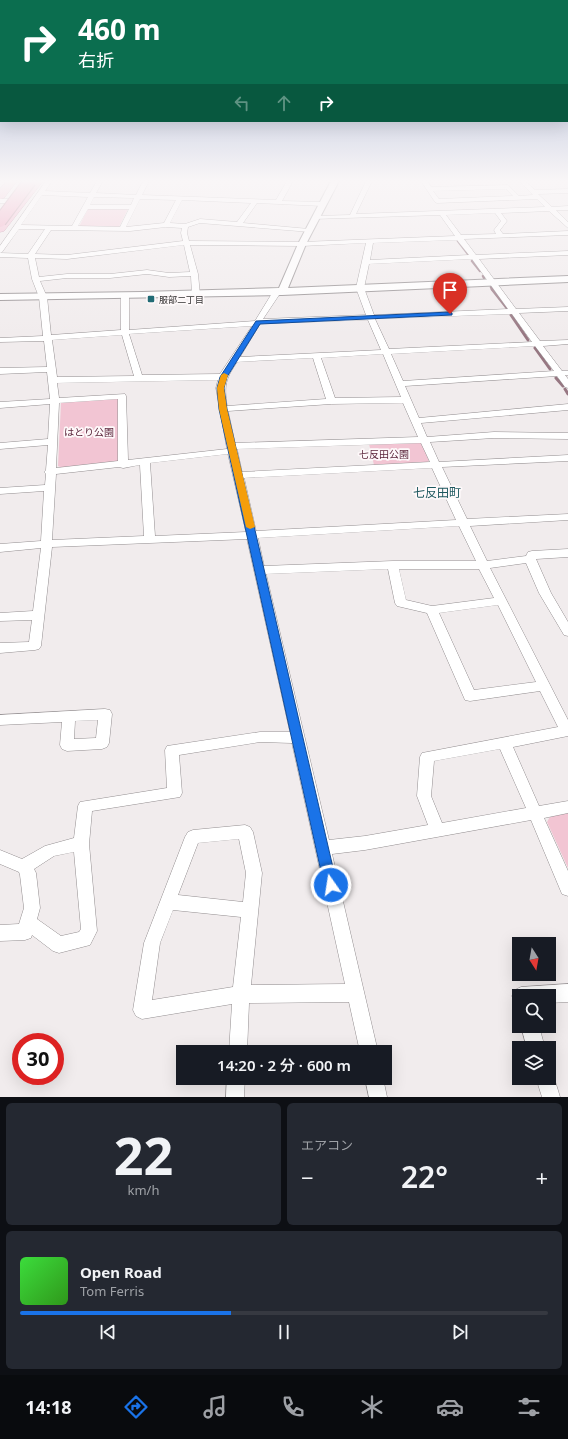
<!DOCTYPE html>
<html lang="ja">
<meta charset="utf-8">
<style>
:root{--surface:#171b24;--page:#242831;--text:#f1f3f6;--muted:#9ea1a6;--line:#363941;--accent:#1a73e8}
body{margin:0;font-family:"Noto Sans","Noto Sans JP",sans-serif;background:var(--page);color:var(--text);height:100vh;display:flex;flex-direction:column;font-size:15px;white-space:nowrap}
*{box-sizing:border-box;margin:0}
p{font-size:13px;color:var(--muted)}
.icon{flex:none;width:22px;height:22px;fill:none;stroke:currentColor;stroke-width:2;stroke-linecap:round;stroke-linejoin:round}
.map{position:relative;height:1097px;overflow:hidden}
.sheet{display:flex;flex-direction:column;gap:6px;padding:6px;background:#0d0f14;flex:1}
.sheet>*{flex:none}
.banner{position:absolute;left:0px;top:0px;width:568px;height:122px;box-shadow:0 4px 16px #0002;background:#0b6e4f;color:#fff;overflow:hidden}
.needle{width:26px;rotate:169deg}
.tools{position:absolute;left:512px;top:937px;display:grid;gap:8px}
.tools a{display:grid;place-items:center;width:44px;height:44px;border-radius:0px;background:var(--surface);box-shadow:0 4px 16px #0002;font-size:20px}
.speed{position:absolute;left:12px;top:1033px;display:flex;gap:8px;font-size:20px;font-weight:700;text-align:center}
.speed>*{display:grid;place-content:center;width:52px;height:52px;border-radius:50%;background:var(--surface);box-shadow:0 4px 16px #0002;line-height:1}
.speed .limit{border:6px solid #d22;background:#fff;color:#111}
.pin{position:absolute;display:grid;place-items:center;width:34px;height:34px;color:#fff;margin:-41px -17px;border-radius:50% 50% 50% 0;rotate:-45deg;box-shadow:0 0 4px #0007}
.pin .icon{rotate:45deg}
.me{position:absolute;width:44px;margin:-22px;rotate:347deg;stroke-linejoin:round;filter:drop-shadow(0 0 3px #0008)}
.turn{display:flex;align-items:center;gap:14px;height:84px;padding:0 12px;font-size:18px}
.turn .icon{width:52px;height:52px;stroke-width:2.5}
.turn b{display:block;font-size:28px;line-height:34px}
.lanes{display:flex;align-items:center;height:38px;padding:0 12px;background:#0003;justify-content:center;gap:20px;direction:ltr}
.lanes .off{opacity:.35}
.big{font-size:30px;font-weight:600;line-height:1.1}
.sheet .widget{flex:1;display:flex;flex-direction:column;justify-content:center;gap:6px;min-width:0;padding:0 14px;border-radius:6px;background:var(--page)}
.sheet .dial{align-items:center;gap:0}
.dial b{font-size:52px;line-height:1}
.song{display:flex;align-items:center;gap:12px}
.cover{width:48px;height:48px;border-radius:6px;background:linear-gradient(135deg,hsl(120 70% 55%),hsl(110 70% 35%))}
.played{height:4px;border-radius:2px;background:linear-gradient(90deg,var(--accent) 40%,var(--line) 40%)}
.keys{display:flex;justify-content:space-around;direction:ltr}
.heat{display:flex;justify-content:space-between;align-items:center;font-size:22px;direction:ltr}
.sheet .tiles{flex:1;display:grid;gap:6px;grid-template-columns:1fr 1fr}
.widget:last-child{grid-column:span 2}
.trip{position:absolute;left:176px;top:1045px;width:216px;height:40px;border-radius:0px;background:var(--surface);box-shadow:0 4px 16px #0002;font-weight:600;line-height:40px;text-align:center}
.dock{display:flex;height:64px;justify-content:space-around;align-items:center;background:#090b0e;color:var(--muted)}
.dock .icon{width:28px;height:28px}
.dock .current{color:var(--accent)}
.dock b{font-size:18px;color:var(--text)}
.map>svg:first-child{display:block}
.green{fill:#f2c5d3}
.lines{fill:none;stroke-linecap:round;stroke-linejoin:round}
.stream-far1{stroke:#977782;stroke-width:2.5}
.stream{stroke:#977782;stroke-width:3}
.minor-casing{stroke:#938e90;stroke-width:1}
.tertiary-casing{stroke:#938e90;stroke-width:2}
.trunk-casing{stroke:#ae7488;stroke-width:1}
.minor{fill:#fff;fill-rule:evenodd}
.tertiary{fill:#fff;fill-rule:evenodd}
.trunk{fill:#f3acc6;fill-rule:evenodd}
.motorway-bridge-casing{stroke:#ae7488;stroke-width:14;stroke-linecap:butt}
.motorway-bridge{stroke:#f098b7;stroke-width:12}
.route{fill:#1a73e8;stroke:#114b97}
.slow{fill:#f59e0b}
.poi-dot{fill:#216b75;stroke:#fef9fa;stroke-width:1.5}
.labels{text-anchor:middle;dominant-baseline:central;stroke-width:3.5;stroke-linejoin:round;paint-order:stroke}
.far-poi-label{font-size:9px;fill:#323031;stroke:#fef9fa;text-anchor:start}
.park-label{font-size:10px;fill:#561f35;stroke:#fef9fa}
.quarter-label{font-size:12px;fill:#1e585f;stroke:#fef9fa}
</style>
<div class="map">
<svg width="568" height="1097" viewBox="0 0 568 1097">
<rect width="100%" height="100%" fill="#f1eced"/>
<!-- green -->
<path class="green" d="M88,208L128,209L119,227H79Z
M116,398L119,399L118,461L115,463L62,468L58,466L61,403L64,402Z
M421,442L429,461L427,462L374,465L369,444Z
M568,812V868L547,822L551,815Z"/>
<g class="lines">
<!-- stream-far1 -->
<path class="stream-far1" d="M458,241L468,254
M472,261L480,271
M483,276L484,278
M491,287L493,290"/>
<!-- stream -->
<path class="stream" d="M492,289L507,308
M511,315L528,340
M535,348L550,369
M556,378L563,386
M565,389L568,394"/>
<defs>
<path id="minor" d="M46,181H52L45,191L90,193L97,181H103L96,193L136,195L143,181H149L142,195L276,200L287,181H293L282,201L323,202L326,204L323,206L257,203L243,223L309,229L312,231L311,232L200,223L188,227L187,233L189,241L302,242L455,236L440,215L313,219V217L315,216L350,215L366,181H372L356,214L545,207L537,199L437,203L435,202L421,181H427L431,187L508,185L519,196L533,195L519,181H525L535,190L568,189V193L538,194L552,207L568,206V210H556L568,222V228L549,211L501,213L507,221L500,230L503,234L568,231V235L464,239L476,255L568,251V255L479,259L516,309L568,307V311L519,313L540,341L568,340V344L543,346L562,371H568V375H565L568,379V388L565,387L557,376L405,386L419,418L568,404V410L421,423L427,437L494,432L568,433V439L494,438L430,442L439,462L568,455V461L442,467L467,519L568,514V520L470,526L487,561L526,556L528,552L532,551L568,549V557L536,559L551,593L568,622V636L564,635L539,593L526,563L490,568L568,720V736L513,747L539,806L568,801V813L544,818L568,871V896L562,894L531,820L365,850L332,854L378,1052H360L349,1002L249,1003L247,1052H229L232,1004L142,1019L136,1016L133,1010L144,943L185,837L188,832L193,830L245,825L250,827L253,832L262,873L251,985L345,984L292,743L260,742L179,755L182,793L180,797L92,811L89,844L97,931L90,945L59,953L53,951L32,935L31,938L25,940L0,941V925L19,924L24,908L20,875L19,872L0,864V850L22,859L45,846L74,838L78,806L80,802L167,788L165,750L167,746L260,732H290L247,539L52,547L41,646L39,649L35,650L0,653V643L29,642L32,620L0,621V613L33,611L41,548L0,552V544L41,541L44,491L0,494V488L45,485L46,474L44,472L46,470L48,445L0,449V443L48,439L50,404L0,408V402L50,399L47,372L0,374V368L47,367L44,341L0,342V338L43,336L39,297L32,279L28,258L0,257V246ZM506,189L513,196L439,199L433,191ZM42,195L88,197L72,226L21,225ZM94,197L134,198L131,205H90ZM140,199L176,200L164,223L126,227ZM182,200L251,203L237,222L200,219L185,224L170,223ZM88,209H129L120,227L78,226ZM495,213L501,221L494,230L496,234L461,235L446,215ZM166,227L182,228L181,233L183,241L67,255L35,254L51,230L130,231ZM19,229H45L28,254L0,253L2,252ZM457,240L469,255L370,260L373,243ZM366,243L356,288L366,315L263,319L281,292L277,290H274L255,321L129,330V297L125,295L121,297V330L51,335L47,297L40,281L67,278H110L147,274L169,277L191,276L192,295L196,297L200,295L198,274L190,245L302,246ZM184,245L190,272L169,273L147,270L110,274H67L39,277L35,258L67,259ZM472,259L508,309L374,315L364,288L369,264ZM512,314L532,342L389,349L375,319ZM368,320L381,350L240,357L260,324ZM252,326L220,374L142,375L129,334ZM122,335L134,376L57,377L52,340ZM535,346L554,371L403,381L391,354ZM383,354L401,397L335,398L321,358ZM313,358L326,399L227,406C224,385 225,380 237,362ZM218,380L216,388L227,449L128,460L126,396L125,394L59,398L57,383ZM118,399V461L56,468L59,403ZM403,403L418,437L235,443L228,411L331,404ZM421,443L430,462L242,472L237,449ZM228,454L246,532L155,536L150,463ZM140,465L144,536L52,540L56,474L119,467L123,468ZM432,468L456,520L256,531L244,478ZM459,526L476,561H393L264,566L258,538ZM388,569L395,603L397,606L427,613L465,700L470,701L540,691L558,727L422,753L420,757L417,796L428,825L365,836L329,840L266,574ZM399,569H479L494,598L432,606L406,600ZM498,605L536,682L474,690L439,613ZM500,749L526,808L442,823L431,796L434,761ZM239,839L246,873L243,902L178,895L198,843ZM74,852L81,929L79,932L61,936L37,919L40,908L36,873L34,869L54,856ZM173,910L241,917L233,987L152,1000L160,943Z
M0,199H21L24,201L21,203H0Z
M105,709L110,710L112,714L109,743L107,747L102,749L67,751L62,749L60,745L62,722L0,725V715ZM98,720L96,738L74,739L75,721Z
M568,984V1002L549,1003V996H519V1004L515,1002L512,996L515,990L521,987Z
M521,1026H539L545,1048H527Z
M549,1070L552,1071L560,1097H542L536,1078H549Z
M227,1078H245L244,1097H226Z
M365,1078H383L387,1097H369Z"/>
<path id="tertiary" d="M331,181H339L306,244L288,288L568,276V282L282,295L0,300V294L142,292L279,288L298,244Z"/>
<path id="trunk" d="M7,181H17L4,198L0,199V189Z
M33,181H43L4,231L0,232V222Z"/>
</defs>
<!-- minor casing -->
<use href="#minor" class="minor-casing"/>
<!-- tertiary casing -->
<use href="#tertiary" class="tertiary-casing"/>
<!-- trunk casing -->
<use href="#trunk" class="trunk-casing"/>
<!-- minor -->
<use href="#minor" class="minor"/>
<!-- tertiary -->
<use href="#tertiary" class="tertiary"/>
<!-- trunk -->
<use href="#trunk" class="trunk"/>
<defs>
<path id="motorway-bridge" d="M0,221L30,181"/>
</defs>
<!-- motorway-bridge casing -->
<use href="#motorway-bridge" class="motorway-bridge-casing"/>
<!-- motorway-bridge -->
<use href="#motorway-bridge" class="motorway-bridge"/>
</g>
<!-- sky -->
<linearGradient id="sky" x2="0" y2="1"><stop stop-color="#99a8cd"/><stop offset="0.54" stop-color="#f9f6f7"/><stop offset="1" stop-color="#f9f6f7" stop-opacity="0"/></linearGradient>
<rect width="568" height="335" fill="url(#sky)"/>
<!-- route -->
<path class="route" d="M450,312L452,313V315L260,324L227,377L224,388L227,409L337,885L335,890L331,891L326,890L324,885L219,409L217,388L220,377L256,321Z"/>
<!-- slow -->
<path class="slow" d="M224,373L228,375L224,388L227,409L255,527L250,529L246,527L219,409L217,388L221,375Z"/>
<!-- markers -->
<rect class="poi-dot" x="147" y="295" width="8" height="8" rx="2"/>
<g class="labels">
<!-- far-poi labels -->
<g class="far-poi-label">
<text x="159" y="299">服部二丁目</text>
</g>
<!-- park labels -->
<g class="park-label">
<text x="89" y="432">はとり公園</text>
<text x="384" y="454">七反田公園</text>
</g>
<!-- quarter labels -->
<g class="quarter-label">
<text x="437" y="492">七反田町</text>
</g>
</g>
</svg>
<div class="tools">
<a><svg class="needle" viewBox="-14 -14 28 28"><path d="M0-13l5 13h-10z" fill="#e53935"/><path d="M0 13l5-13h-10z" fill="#9ea1a6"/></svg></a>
<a><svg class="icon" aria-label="search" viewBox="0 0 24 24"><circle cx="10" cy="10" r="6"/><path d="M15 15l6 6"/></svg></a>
<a><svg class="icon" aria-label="layers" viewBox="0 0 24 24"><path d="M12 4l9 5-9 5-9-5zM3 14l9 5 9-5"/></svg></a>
</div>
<div class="speed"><div class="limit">30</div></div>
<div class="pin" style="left:450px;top:314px;background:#d93025"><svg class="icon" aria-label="arrive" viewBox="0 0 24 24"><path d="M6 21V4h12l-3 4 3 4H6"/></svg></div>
<svg class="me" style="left:331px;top:885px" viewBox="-20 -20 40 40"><circle r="17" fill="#1a73e8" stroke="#fff" stroke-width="3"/><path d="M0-11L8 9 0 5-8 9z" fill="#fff"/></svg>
<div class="trip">14:20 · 2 分 · 600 m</div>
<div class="banner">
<div class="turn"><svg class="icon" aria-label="right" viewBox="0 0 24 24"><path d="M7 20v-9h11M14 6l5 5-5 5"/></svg><div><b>460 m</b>右折</div></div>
<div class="lanes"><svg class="icon off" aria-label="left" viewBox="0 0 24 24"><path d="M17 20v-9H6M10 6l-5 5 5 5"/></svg><svg class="icon off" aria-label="ahead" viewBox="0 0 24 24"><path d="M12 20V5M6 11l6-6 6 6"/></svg><svg class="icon" aria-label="right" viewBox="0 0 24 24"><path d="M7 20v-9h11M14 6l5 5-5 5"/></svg></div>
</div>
</div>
<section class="sheet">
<div class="tiles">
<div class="widget dial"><b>22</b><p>km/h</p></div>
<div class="widget"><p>エアコン</p>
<div class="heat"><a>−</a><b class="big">22°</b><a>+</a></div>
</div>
<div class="widget">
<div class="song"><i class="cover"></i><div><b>Open Road</b><p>Tom Ferris</p></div></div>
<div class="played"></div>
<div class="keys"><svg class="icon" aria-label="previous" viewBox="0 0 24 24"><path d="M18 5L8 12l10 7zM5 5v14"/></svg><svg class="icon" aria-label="pause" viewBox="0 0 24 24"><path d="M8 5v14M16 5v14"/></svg><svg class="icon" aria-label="next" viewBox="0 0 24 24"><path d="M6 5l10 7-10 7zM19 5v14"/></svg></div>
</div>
</div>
</section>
<nav class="dock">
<b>14:18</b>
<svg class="icon current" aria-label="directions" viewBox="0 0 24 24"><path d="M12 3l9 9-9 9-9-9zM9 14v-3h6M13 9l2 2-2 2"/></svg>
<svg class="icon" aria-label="music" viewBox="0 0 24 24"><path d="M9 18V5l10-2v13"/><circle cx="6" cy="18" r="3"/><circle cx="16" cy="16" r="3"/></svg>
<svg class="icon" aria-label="phone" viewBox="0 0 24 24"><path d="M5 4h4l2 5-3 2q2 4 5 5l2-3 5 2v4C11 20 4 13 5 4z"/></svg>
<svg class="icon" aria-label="climate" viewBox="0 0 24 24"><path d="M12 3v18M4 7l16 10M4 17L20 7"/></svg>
<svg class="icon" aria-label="car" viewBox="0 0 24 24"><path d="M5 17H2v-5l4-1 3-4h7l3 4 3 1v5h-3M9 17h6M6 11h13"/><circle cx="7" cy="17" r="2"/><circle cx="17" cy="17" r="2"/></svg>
<svg class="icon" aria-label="filters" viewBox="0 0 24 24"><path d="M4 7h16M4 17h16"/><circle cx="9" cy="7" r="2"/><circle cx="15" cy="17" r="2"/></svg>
</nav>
